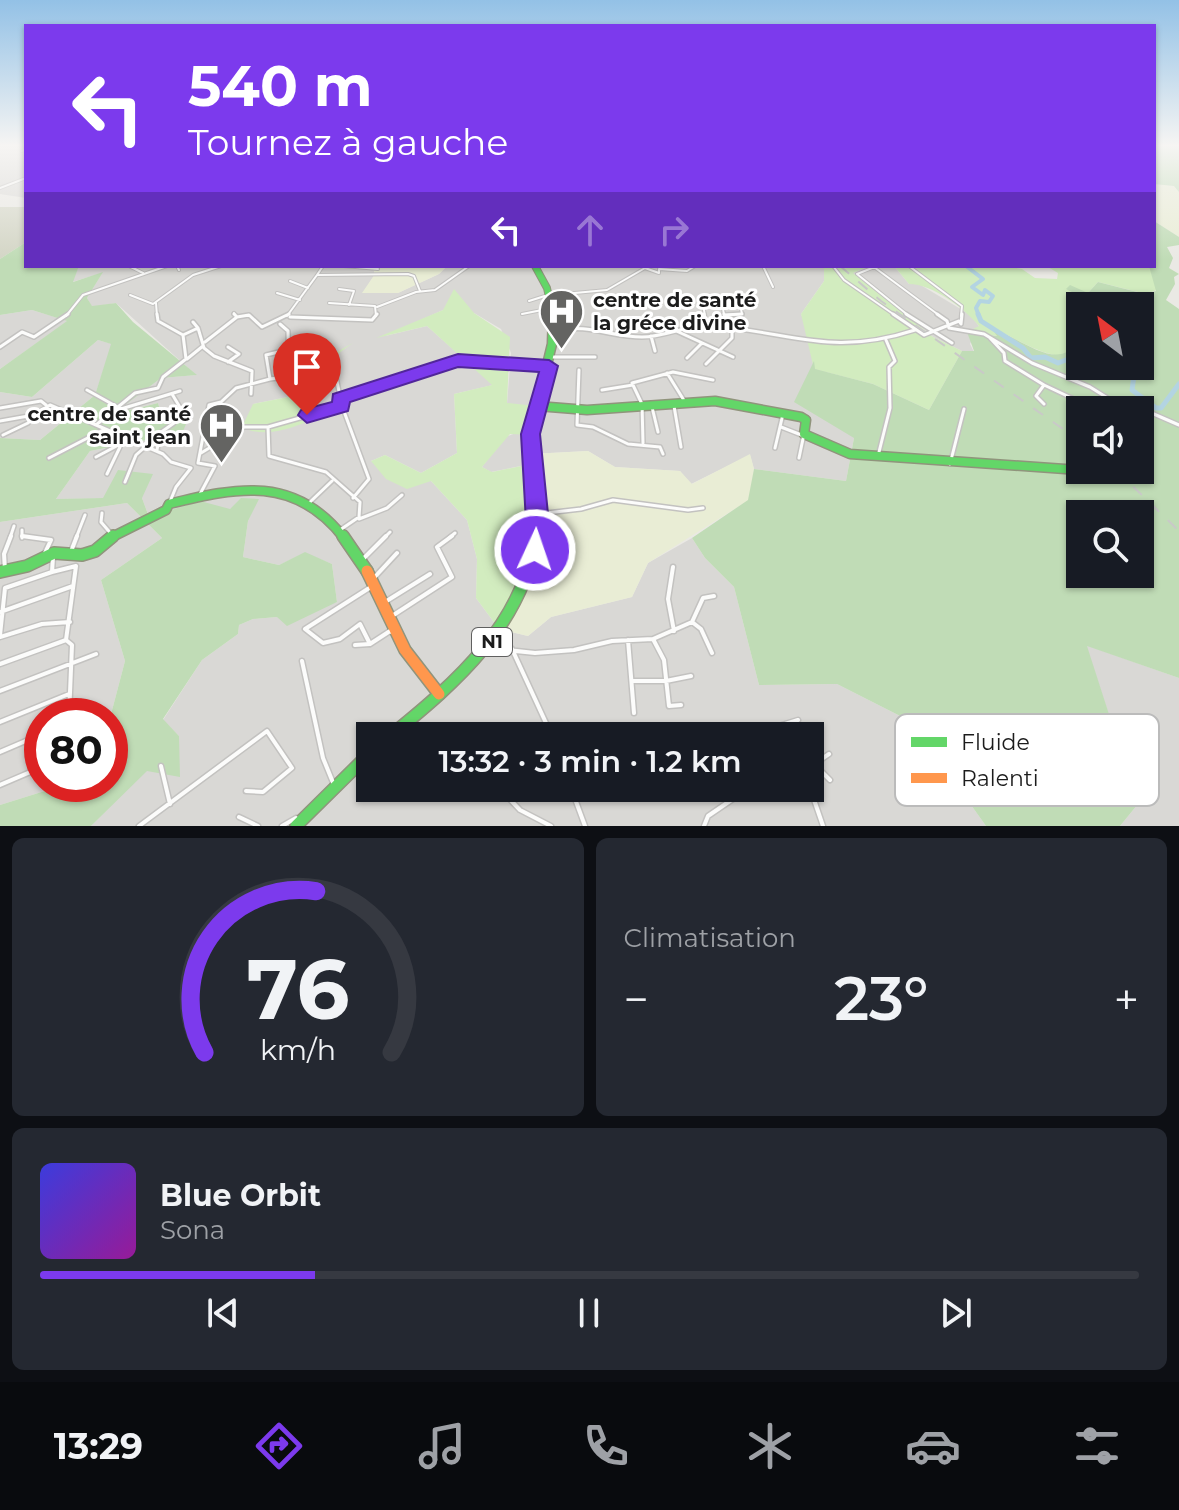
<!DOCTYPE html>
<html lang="fr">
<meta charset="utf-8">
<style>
:root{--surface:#171b24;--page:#242831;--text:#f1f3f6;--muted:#9ea1a6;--line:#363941;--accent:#7c3aed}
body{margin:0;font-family:Montserrat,sans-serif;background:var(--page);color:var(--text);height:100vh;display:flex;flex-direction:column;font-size:30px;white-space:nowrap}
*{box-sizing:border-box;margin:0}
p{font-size:26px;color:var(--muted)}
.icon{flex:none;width:44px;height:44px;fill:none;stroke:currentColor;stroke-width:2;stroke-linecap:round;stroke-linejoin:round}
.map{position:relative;height:826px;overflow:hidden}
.side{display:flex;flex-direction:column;gap:12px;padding:12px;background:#0d0f14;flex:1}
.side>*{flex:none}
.banner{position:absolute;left:24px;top:24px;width:1132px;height:244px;border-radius:0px;box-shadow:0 2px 6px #0004;background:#7c3aed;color:#fff;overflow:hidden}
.needle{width:52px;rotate:328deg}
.fabs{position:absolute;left:1066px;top:292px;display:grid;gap:16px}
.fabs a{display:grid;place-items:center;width:88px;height:88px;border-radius:0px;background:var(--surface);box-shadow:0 2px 6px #0004;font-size:40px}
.speed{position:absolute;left:24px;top:698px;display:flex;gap:16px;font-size:40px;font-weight:700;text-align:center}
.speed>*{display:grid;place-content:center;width:104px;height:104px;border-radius:50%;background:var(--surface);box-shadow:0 2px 6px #0004;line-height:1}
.speed .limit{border:12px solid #d22;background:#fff;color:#111}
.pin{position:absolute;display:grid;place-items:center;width:68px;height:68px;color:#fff;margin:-82px -34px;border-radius:50% 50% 50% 0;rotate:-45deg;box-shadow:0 0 8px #0007}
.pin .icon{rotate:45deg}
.me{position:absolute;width:88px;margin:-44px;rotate:3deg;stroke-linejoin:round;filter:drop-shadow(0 0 6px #0008)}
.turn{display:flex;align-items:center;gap:28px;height:168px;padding:0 32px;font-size:36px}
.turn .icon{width:104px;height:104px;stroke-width:2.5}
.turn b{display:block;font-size:56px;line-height:68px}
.lanes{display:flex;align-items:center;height:76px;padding:0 32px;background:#0003;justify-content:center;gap:40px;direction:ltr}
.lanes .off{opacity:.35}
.big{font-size:60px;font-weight:600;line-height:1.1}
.side .widget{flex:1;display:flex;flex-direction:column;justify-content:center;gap:12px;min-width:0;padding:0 28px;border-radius:12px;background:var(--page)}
.side .dial{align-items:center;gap:0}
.dial svg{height:208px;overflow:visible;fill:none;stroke:var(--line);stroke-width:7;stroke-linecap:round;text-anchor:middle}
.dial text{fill:var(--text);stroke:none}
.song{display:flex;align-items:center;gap:24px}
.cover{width:96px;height:96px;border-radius:12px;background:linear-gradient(135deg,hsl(240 70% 55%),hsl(300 70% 35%))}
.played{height:8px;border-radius:4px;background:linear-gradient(90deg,var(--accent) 25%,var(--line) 25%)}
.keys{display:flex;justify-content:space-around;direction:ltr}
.heat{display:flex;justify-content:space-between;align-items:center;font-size:44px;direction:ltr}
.side .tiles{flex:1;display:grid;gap:12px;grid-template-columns:1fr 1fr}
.widget:last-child{grid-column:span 2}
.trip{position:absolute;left:356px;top:722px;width:468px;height:80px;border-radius:0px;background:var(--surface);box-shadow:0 2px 6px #0004;font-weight:600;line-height:80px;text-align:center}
.tabs{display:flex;height:128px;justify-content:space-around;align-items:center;background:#090b0e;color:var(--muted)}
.tabs .icon{width:56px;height:56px}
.tabs .current{color:var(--accent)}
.tabs b{font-size:36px;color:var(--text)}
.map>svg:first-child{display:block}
.residential{fill:#d9d8d5;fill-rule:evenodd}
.construction{fill:#d3d5c5}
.farmland{fill:#e9edd5}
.grass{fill:#d2ecbf}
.forest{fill:#c0dcb6;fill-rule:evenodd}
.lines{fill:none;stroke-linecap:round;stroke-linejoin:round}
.river-far1{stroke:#b3d4e2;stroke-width:4}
.river{stroke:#b3d4e2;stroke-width:5}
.street-far2-casing{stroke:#c3c2c0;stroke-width:4}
.street-far1-casing{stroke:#c3c2c0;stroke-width:6}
.street-casing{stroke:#c3c2c0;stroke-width:7}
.fast-far2-casing{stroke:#90947c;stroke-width:8}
.fast-far1-casing{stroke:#90947c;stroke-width:11}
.fast-casing{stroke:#90947c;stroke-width:14}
.slow-casing{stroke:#90947c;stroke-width:14}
.street-far2{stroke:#fcfcfb;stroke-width:2}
.street-far1{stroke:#fcfcfb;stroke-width:3}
.street{stroke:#fcfcfb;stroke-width:4}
.fast-far2{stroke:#63d668;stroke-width:6}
.fast-far1{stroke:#63d668;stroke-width:8}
.fast{stroke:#63d668;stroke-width:11}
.slow{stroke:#ff974d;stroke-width:11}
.rail{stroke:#c9c9c8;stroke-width:2;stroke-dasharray:12 12;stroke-linecap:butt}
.route{fill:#7c3aed;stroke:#51269a;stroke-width:2}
.labels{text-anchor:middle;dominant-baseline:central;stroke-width:6;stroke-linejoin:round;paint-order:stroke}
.shield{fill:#fff;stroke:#606060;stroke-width:2}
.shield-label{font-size:18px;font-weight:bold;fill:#1c1c1c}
.poi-label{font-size:20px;font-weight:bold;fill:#1c1c1c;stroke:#fff;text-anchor:start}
.key{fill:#fff;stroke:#bbb;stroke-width:2}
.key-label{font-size:22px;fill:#1c1c1c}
</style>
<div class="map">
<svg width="1179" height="826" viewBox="0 0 1179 826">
<rect width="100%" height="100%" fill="#eae9e4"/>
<!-- residential -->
<path class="residential" d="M0,145H26V198L0,194Z
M79,266H372L375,274L363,293H398L439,274L447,266H824V281L801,314L854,438L846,481L754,469L750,455L691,484L680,471L615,467L588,451L531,454V464L491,472L482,467L505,437L516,433L535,406L507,404L511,353L501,329L474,313L443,310L385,336L427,326L493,385L454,394L457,453L421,473L385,455L371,461L431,481L467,520L477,559L476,598L499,629L528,636L551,617L632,597L648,563L692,538L705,558L734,587L759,685L837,684L912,722L986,826H91L179,736L163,720L202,660L238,634L239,625L253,619L277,617L337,602L332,564L305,553L279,565L243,557L248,521L258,499L230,509L149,517L142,498L56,499L90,451L147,440L180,439L189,414L161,413L158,403L130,410L124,405L161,378L196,375L116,303L92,307L87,298L102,273L72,282ZM339,351L328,359L319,379L314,418L253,404L288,397L311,386L326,358ZM370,736H810V788H370Z
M869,266H894L909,284H919L969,314L979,326L970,344L974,352L962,351L933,337L852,273Z
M32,310L68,321L0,369V315Z
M98,340L112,344L95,395L40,440L0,438V392L32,397Z
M127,503L162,538L101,580L125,661L110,718L42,716V784H67L0,805V522Z
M1086,645L1179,678V826H1120L1138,804Z"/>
<!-- construction -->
<path class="construction" d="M0,207H26V242L0,259Z"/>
<!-- farmland -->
<path class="farmland" d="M1154,184L1174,186L1179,192V237L1154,221Z
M372,266H447L439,274L398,293H362L375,274Z
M588,451L615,467L680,471L692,484L750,454L754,469L749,500L648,563L632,597L551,617L528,636L499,629L530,454Z"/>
<!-- grass -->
<path class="grass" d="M824,266H869L853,273L933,337L962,351L929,410L873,384L814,369L801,314L824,281Z
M894,266H1004L1022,269L1035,278L1057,279L1058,273L1048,267L1036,266H1149L1152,267L1157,290L1146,294L1098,282L1088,293L1071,291L1099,306H1080C1080,316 1083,330 1080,339C1069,378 1015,335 995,330L999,336L967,332L979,326C964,308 932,284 909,284Z
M454,289L474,313L510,337L507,403L536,406L531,435L510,434L482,467L492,472L531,464L534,548L499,629L476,598L477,559L467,520L431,481L407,489L386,479L371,461L385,455L421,473L457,453L454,394L492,385L427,326L376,338L443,310Z
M353,343C318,366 319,378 315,418C294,428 264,439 242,427L253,404L288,397L311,386L326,358Z"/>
<!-- forest -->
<path class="forest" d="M1154,145H1179V192L1174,186L1154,184Z
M1154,221L1179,237V245L1167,247L1173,258L1169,268L1179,274L1174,277L1175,284L1166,300L1179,309V678L1087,646L1138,804L1120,826H986L912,722L837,684L759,685L734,587L705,558L692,538L748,500L754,469L846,481L854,438L794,402L814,361L815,369L873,384L929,410L962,351H974L967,332L997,336L993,330C1021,336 1058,376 1080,339V366H1140V306H1099L1066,289L1070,285L1088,293L1098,282L1145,294L1156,291L1149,266H1154ZM1080,410H1140V470H1080ZM1080,514H1140V574H1080Z
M26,242V266H79L73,282L103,272L87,298L92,306L116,303L133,322L197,375L161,378L125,405L130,410L158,403L161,413L190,414L180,439L147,440L90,451L56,499L103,498L118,470L153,474L142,498L149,517L200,501L230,509L241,498L259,499L248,521L243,557L279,565L305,552L332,564L337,602L287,626L277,617L253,619L239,625L238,634L202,660L163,719L179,736L180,777L147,771L91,826H0V805L67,784H110V718L125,661L101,580L162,538L127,503L0,522V438L40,440L95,395L111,344L98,340L32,397L0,392V369L67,321L32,310L0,315V259Z"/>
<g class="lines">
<!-- river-far1 -->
<path class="river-far1" d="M951,266H958
M966,266L983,279L972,287L983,295L985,290L993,296L989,302L980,301L976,308L979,316"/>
<!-- river -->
<path class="river" d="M978,314L981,321L1023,348L1031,358L1045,357L1058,363L1071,358L1080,360
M1109,366L1134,376L1132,390L1156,408H1161L1179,384"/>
<defs>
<path id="street-far2" d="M22,151L26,149
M0,188L26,178
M129,266L143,273
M177,266L179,270
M323,266L317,275L408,274L414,276L420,291
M344,266L378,269
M763,266L773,287
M833,266L844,280L896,316
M877,266L857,274L909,316
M909,266L962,306L961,316
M874,267L940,316
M290,281L308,288
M339,289L354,291L349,305
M277,293L300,300
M130,295L153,304L193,275L221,266
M553,295L607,290L645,268L659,273V269L687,271L695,266
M702,298L705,316
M529,301L548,295
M156,303L157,316
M329,303L375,306L376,316
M377,307L416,292L435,290L469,266
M723,308L724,316
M234,313L236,316
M522,314L552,308
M725,315L742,314L740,304
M66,316L83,295L167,266
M245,316H250
M287,316L317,275"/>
<path id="street-far1" d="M234,314L237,317L249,315L262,327L289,314
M704,314L706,326
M724,314L727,329
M893,314L924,335L959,321L961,324L962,314
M906,314L952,343
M937,314L947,321L949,328L984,334L1032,363L1090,387L1114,402L1140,408L1179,425
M725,315L742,314
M290,317L372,320L377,314
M280,324L288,331L289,375
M198,328L204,348L214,356L252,371L251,394
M672,329L733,357
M557,330C587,324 613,337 642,337C665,337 686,325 709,326C791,331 829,358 915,330
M183,335L198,328L193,322
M651,336L655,351
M990,338L1004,353L1005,361L1044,385L1097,410
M205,342L237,317
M0,347L22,332L34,337L68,314
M228,347L239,354L228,362
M553,357H595
M687,358L701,344
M187,359L203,346
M706,364L732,338V330
M579,370L577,425L593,427L628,444L660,447L663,454
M335,372L342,406L268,427L269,456L326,472L360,502L359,517L337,532
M667,373L685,402
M270,379L301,375
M1044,385L1036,396L1044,404
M87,390L121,409L180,391
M602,390L633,385
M340,399L458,361L545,365
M342,406L369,479L353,498
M674,406L681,447
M652,407L658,432
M0,408L41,401L46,405
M0,421L34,415L50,405L163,454L171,462L191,468L176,487L169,504
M96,425L135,393L158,388L163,377L186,359L183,335L158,321L157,314
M781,427L804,436
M3,435L28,423L36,414
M643,443L642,404L632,383L673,372L713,380
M775,448L783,414
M157,450L160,433L174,423L181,409L172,394
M201,453L244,427H268
M878,456L890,408L889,367L895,361L886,340
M96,457L126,441
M49,458L105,429
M799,458L804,434
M950,464L964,409
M107,474L120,447
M125,482L136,455L145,447
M199,496L215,466L198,463L209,405L221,402L236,388L270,379L266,355L287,350
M309,503L332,481
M102,513L101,522L113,536
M538,514L581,509L613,500L688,510L703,508
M359,519L387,508L402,495
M22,530V538
M10,538L14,526
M76,538L85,515
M384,538L390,532
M449,538L455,533"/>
<path id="street" d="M22,536L51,540L44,555
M70,554L77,536
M53,557L52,572L76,566L66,640L72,645L69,716
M362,560L386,536
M673,567L668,599L674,631
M5,570L4,554L11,536
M372,580L397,553
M385,602L430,574
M0,612L73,586
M392,616L452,577L437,547L452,536
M692,622L701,629L712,653
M0,635L5,588L52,572
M0,637L42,624L70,622
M653,639L664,660L669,706L681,705
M628,640L634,713
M370,644L360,624L340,639L323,643L305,629L374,585
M355,645L370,644L390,631L396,634
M488,648L535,653L574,650L612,641L653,639L692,622L703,598L714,596
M512,649L552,736
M302,661L323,758L334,785
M0,664L66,640
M632,681H666L691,676
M0,691L96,654
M0,722L69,694
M766,736L769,729L798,720
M0,752L42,734
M814,764L830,780
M161,766L170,804
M810,767L829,754
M0,785L42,767
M499,788L520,810L551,826
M571,788L585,826
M810,788L823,826
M239,817L258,826
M139,826L267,731L292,768L263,792L246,791
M282,826L296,818
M704,826L708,816L749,788"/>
<path id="fast-far2" d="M535,266L547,288L553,316"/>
<path id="fast-far1" d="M537,406L587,410L715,401L801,417L806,420L804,434L850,454L1079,470
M110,538L166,510L169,504C238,487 295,475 344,538
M537,538L530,436L552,344L553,314"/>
<path id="fast" d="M343,536L367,571
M0,572L27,566L54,553L82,555L95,551L113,536
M390,736C458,681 521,626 537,536
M296,826L370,753"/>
<path id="slow" d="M367,571L405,650L439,694"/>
</defs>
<!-- street-far2 casing -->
<use href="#street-far2" class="street-far2-casing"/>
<!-- street-far1 casing -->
<use href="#street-far1" class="street-far1-casing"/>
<!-- street casing -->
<use href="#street" class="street-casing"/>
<!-- fast-far2 casing -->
<use href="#fast-far2" class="fast-far2-casing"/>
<!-- fast-far1 casing -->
<use href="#fast-far1" class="fast-far1-casing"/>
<!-- fast casing -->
<use href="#fast" class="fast-casing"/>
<!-- slow casing -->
<use href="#slow" class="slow-casing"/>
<!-- street-far2 -->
<use href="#street-far2" class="street-far2"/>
<!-- street-far1 -->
<use href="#street-far1" class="street-far1"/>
<!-- street -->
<use href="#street" class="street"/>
<!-- fast-far2 -->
<use href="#fast-far2" class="fast-far2"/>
<!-- fast-far1 -->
<use href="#fast-far1" class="fast-far1"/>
<!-- fast -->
<use href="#fast" class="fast"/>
<!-- slow -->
<use href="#slow" class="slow"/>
<!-- rail -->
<path class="rail" d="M840,266L881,301L1080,441
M1116,470L1179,531"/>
</g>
<!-- sky -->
<linearGradient id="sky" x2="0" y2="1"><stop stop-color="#93c1e6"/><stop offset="0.56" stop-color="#f6f5f3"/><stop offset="1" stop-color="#f6f5f3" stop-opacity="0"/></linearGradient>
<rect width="1179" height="260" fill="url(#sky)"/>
<!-- route -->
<path class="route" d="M458,354L549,360L558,366L540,434L548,514L543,557L535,560L528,557L521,434L539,372L458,367L350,402L348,411L307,423L298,415L301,410L332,402L333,394Z"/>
<!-- icons -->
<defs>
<symbol id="hospital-pin" viewBox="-11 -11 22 30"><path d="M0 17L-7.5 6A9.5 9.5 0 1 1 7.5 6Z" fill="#646462" stroke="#fff"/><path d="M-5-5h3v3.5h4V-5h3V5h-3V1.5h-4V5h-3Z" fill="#fff"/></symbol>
</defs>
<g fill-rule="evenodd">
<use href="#hospital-pin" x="536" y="286" width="51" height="69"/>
<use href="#hospital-pin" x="196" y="400" width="51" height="69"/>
</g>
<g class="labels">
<!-- shield labels -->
<rect class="shield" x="472" y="628" width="40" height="28" rx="6"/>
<g class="shield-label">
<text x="492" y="642">N1</text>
</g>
<!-- poi labels -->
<g class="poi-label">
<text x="593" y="300">centre de santé<tspan x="593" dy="23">la gréce divine</tspan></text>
<text x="191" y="414" text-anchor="end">centre de santé<tspan x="191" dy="23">saint jean</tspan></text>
</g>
</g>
<!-- legend -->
<rect x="895" y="714" width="264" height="92" rx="12" class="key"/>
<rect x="911" y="737" width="36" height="10" fill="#63d668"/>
<rect x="911" y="773" width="36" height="10" fill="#ff974d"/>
<g class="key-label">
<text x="961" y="750">Fluide</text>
<text x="961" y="786">Ralenti</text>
</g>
</svg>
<div class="fabs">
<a><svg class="needle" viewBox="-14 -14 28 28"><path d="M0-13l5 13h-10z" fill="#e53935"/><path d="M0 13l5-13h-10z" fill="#9ea1a6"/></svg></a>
<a><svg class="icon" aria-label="sound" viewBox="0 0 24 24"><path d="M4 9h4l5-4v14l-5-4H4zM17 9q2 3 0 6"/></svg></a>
<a><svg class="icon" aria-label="search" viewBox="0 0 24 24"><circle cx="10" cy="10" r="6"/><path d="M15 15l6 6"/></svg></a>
</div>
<div class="speed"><div class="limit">80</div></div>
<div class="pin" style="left:307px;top:415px;background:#d93025"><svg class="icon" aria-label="arrive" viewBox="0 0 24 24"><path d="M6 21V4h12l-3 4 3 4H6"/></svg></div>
<svg class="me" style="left:535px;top:550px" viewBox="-20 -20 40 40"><circle r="17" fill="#7c3aed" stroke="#fff" stroke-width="3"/><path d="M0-11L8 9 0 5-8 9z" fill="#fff"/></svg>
<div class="trip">13:32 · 3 min · 1.2 km</div>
<div class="banner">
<div class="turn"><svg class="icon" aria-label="left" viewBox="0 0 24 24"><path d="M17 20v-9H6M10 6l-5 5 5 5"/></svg><div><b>540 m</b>Tournez à gauche</div></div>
<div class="lanes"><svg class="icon" aria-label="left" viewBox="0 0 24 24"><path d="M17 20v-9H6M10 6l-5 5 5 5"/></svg><svg class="icon off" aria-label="ahead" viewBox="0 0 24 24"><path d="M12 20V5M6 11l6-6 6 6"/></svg><svg class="icon off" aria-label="right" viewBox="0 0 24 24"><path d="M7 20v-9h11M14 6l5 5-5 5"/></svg></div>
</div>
</div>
<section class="side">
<div class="tiles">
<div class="widget dial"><svg viewBox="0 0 100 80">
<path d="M14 69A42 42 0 1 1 86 69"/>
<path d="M14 69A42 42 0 0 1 57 7" stroke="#7c3aed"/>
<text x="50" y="56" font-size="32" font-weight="700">76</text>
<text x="50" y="72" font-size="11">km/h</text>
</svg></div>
<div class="widget"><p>Climatisation</p>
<div class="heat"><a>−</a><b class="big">23°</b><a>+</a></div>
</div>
<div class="widget">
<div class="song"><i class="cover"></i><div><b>Blue Orbit</b><p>Sona</p></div></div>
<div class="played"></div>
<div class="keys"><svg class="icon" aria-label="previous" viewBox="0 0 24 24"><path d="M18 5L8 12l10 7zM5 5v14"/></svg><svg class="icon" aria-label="pause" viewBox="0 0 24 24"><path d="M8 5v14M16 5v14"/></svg><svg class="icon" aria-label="next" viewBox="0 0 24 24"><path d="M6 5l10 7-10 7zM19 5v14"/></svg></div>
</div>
</div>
</section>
<nav class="tabs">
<b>13:29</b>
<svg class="icon current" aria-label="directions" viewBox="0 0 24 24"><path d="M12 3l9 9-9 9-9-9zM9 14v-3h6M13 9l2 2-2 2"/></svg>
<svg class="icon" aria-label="music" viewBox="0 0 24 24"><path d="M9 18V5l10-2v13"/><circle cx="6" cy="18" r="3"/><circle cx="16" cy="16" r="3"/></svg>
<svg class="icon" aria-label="phone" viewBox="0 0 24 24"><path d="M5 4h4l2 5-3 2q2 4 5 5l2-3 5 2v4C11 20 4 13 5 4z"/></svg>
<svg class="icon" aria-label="climate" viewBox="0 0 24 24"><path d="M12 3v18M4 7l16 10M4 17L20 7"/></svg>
<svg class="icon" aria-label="car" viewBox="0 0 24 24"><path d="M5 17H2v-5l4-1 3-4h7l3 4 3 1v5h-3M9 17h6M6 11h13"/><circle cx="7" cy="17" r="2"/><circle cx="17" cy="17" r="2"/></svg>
<svg class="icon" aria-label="filters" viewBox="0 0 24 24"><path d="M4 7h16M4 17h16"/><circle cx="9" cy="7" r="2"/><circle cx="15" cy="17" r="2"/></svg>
</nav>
